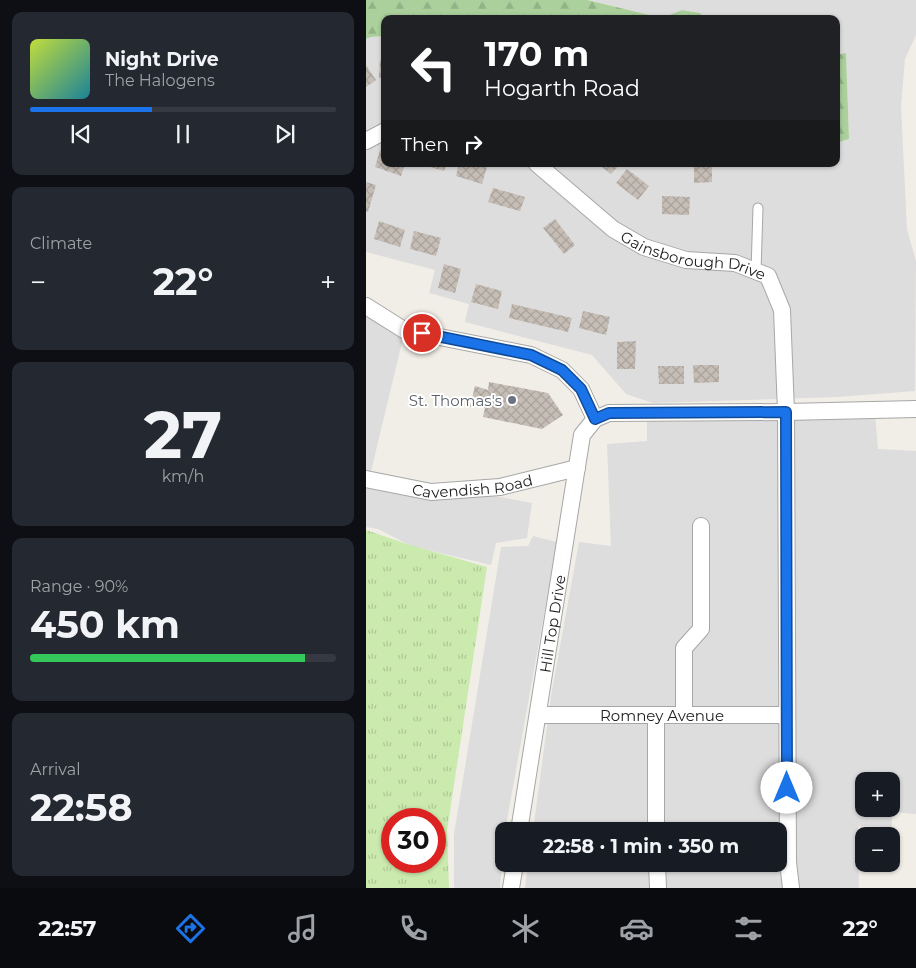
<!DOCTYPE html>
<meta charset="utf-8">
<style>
:root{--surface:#171b24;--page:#242831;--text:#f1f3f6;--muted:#9ea1a6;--line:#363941;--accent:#1a73e8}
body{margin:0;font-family:Montserrat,sans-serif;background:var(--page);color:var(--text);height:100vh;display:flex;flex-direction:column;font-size:19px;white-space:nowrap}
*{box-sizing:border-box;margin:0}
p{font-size:16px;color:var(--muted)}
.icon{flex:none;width:28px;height:28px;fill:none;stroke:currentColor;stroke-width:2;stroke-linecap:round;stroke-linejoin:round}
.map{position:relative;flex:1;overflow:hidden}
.details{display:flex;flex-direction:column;gap:12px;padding:12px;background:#0d0f14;width:366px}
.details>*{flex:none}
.top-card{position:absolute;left:15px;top:15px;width:459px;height:152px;border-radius:10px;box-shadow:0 1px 4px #0004;background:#202124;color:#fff;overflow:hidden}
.tools{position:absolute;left:489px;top:772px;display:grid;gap:10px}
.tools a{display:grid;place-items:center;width:45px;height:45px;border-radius:10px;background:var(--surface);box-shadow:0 1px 4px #0004;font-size:25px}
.speed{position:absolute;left:15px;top:808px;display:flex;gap:10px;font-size:25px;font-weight:700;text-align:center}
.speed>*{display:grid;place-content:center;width:65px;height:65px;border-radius:50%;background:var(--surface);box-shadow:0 1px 4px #0004;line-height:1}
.speed .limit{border:8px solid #d22;background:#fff;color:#111}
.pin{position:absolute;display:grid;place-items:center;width:42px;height:42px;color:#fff;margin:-21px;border:2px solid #fff;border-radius:50%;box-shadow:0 1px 5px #0007}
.me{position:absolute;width:55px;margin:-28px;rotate:0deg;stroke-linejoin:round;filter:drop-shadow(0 0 4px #0008)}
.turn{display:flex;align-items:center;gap:18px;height:105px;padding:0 20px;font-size:22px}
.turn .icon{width:65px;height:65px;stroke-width:2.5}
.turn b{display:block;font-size:35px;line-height:42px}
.then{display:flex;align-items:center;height:48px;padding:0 20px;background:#0003;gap:10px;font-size:19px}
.big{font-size:38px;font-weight:700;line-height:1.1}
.details .card{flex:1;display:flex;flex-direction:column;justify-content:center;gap:8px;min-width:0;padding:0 18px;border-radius:10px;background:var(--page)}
.details .dial{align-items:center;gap:0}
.dial b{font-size:65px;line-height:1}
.song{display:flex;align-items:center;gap:15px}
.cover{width:60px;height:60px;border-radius:8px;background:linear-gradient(135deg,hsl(70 70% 55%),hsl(190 70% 35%))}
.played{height:5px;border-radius:2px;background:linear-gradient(90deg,var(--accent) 40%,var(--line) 40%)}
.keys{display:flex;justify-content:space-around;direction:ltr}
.heat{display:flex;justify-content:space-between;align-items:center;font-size:28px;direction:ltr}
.charge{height:8px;border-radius:4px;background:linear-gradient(90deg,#34c759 90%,var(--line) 0)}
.trip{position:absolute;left:129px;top:822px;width:292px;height:50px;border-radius:10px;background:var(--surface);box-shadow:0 1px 4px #0004;font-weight:700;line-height:50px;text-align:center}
.dock{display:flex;height:80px;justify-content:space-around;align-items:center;background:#090b0e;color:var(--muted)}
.dock .icon{width:35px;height:35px}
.dock .active{color:var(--accent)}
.dock b{font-size:22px;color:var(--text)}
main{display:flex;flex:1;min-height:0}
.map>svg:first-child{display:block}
.residential{fill:#dedddd;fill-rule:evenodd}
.grass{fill:url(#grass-tufts);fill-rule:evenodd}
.forest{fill:url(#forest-firs)}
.building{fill:url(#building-cross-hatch)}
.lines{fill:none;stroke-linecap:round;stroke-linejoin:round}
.service-casing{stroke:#a7a7a7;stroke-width:11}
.minor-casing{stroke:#a7a7a7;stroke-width:18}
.service{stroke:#fff;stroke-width:9}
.minor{stroke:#fff;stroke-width:16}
.route-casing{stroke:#114b97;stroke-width:12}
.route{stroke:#1a73e8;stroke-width:9}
.worship-dot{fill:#6b7280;stroke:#fff;stroke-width:2}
.labels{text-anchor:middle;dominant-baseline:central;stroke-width:4;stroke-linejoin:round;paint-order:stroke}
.street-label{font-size:15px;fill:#202020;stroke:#fff}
.worship-label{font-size:15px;fill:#5b616d;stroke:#fff;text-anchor:end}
</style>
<main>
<section class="details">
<div class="card">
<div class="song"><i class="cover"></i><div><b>Night Drive</b><p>The Halogens</p></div></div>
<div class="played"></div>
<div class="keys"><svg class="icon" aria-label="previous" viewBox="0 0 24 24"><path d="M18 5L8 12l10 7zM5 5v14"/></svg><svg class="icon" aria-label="pause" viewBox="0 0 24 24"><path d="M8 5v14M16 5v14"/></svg><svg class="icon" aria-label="next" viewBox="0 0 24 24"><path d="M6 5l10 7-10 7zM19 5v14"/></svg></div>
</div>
<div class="card"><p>Climate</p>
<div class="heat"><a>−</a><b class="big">22°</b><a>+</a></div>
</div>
<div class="card dial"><b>27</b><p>km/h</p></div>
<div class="card"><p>Range · 90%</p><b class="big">450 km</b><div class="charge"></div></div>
<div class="card"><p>Arrival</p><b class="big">22:58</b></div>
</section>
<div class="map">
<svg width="550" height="888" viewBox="0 0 550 888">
<defs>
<pattern id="grass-tufts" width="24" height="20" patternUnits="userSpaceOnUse" patternTransform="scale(1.25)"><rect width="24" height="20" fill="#cbeaae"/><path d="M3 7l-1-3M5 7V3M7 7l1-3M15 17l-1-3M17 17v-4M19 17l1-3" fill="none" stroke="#aec895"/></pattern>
<pattern id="forest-firs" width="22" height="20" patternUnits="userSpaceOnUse" patternTransform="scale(1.25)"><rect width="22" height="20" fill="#abd09c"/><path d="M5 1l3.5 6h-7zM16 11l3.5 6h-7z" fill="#93b286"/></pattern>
<pattern id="building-cross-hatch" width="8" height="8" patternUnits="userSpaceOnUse" patternTransform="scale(1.25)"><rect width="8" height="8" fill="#c6beb6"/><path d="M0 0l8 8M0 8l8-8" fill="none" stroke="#aaa39c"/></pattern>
</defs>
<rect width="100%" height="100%" fill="#f1eee7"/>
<!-- residential -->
<path class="residential" d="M221,0H550V35L539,59L535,106L541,230L550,261L549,391L471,397L287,403L260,394L226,355L99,322L103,304L63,293L69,270L0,252V39L5,37L19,36V164H470V143L483,139L480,54L470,55V19H339L334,13L317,10L296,18Z
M0,310L38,334L1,488L59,499L123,495L166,503L161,538L130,543L125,565L45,546L12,529L0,527Z
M509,413L512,449L550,451V814L526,812V827L492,826L493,888H159L162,864H412V831H167L185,696L213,542L245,546L241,444L281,441V421ZM498,781H525V809H498Z
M167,536L191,542L139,831H138L134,888H88V834L135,547L162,546Z"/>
<!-- grass -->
<path class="grass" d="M0,530L41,544L121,567L81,831L83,888H0ZM26,819H69V861H26Z"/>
<!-- forest -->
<path class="forest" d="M0,0H221L296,18L316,10L334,13L339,19H19V36L5,37L0,39Z
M480,53L483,139L470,143V55Z"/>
<!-- building -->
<path class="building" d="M14,60L19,61V79L13,78Z
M0,65L10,80L0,87Z
M14,150L19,152V164H39L35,176L9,167Z
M54,164H81L78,171Z
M93,164H111L121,167L116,184L90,176Z
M232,164H254L245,174Z
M328,164H346V182L328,183Z
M261,169L283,186L272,200L250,183Z
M0,182L10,185L2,212L0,211Z
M127,188L159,197L154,211L122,202Z
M296,196L324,197L323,215L296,214Z
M189,219L209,245L198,254L177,228Z
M13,221L39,230L34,247L8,239Z
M48,231L75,238L70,256L44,249Z
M78,264L95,269L89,293L72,288Z
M110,284L136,291L132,309L105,302Z
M146,304L206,318L202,332L143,318Z
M217,311L244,317L240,335L213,328Z
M270,341L269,369H251V342Z
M327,365H353V382L328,383Z
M292,366H318V384H293Z
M123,382L182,393L197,415L176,429L117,417L119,408L104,407L109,386L122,390Z"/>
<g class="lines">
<defs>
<path id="service" d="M390,272L392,208"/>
<g id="minor">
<path d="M0,141L19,131"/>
<path id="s1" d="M171,164L247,229L278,247L320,260L369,263L402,276L416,310L420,412L422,862L425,888"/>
<path d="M0,306L38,330L165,355L196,370L215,389L229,419"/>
<path id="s2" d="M0,479L65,492L134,487L211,468"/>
<path id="s3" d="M172,715H421"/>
<path d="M290,715V831"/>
<path d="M318,715V648L335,629V526"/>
<path id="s4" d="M153,831L216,435L229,419L243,413L420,412L550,409"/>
<path d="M291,864L292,888"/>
<path d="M145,888L149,864"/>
</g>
</defs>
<!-- service casing -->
<use href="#service" class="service-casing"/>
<!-- minor casing -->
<use href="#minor" class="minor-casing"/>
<!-- service -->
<use href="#service" class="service"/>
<!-- minor -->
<use href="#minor" class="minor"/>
</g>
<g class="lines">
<defs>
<path id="route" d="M56,333L165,355L196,370L215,389L229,419L243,413L420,412L421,788"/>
</defs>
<!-- route casing -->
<use href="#route" class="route-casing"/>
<!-- route -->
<use href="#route" class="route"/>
</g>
<!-- markers -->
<circle class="worship-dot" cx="146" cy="400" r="5"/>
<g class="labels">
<!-- street labels -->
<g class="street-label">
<text stroke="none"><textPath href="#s1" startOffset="186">Gainsborough Drive</textPath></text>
<text stroke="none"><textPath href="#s2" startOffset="108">Cavendish Road</textPath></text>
<text stroke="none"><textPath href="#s4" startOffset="210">Hill Top Drive</textPath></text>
<text stroke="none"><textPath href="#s3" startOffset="124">Romney Avenue</textPath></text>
</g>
<!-- worship labels -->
<g class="worship-label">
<text x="136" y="400">St. Thomas's</text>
</g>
</g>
</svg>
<div class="tools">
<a>+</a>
<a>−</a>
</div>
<div class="speed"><div class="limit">30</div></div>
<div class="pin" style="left:56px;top:333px;background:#d93025"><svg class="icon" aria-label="arrive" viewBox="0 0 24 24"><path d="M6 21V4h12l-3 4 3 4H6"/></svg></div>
<svg class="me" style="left:421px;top:788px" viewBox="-20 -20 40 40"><circle r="19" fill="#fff"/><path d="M0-13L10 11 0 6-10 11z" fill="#1a73e8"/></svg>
<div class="trip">22:58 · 1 min · 350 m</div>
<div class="top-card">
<div class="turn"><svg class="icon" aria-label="left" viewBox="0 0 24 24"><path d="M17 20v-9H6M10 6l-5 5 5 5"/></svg><div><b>170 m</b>Hogarth Road</div></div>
<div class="then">Then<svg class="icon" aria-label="right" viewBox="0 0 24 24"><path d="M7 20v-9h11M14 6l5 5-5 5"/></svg></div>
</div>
</div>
</main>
<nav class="dock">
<b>22:57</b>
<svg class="icon active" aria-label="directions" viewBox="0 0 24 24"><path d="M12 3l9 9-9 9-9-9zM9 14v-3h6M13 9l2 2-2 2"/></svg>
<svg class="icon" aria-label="music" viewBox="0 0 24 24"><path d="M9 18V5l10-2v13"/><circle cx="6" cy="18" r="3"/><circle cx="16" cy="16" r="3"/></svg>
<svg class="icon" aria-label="phone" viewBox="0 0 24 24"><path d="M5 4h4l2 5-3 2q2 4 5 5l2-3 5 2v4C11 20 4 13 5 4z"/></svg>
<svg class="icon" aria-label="climate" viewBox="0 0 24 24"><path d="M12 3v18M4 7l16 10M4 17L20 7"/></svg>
<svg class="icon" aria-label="car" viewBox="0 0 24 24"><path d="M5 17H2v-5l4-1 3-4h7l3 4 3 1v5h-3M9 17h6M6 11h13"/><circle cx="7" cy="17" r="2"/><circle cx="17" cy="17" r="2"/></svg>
<svg class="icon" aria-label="filters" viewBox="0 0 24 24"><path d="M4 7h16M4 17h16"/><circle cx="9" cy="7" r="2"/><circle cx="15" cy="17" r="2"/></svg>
<b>22°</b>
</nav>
